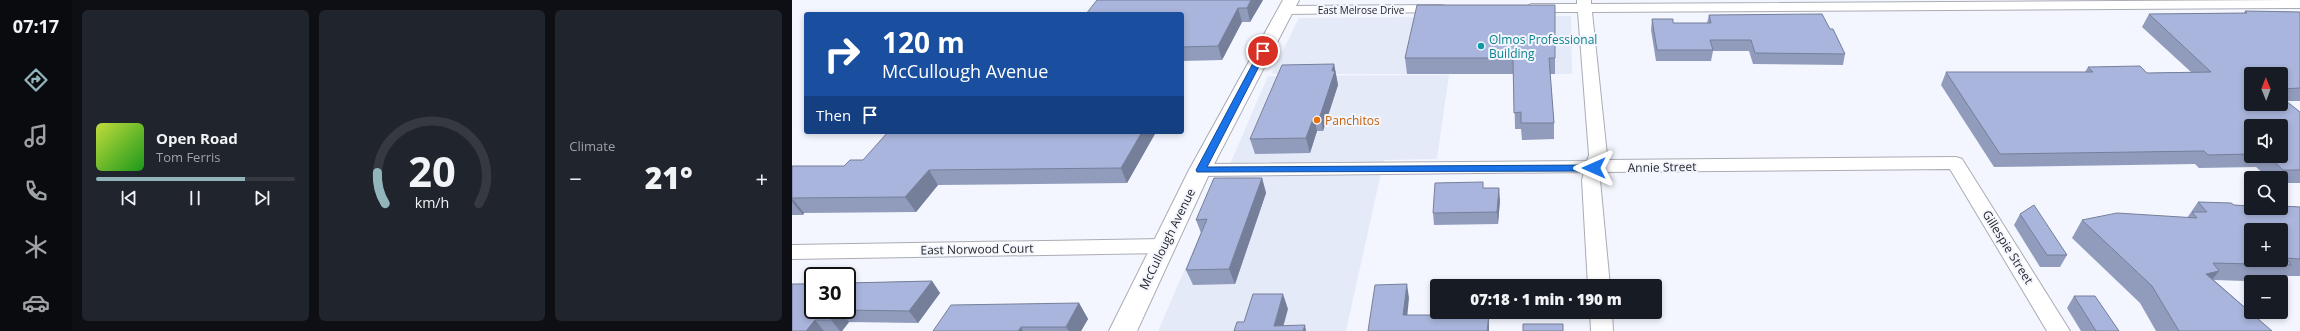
<!DOCTYPE html>
<meta charset="utf-8">
<style>
:root{--surface:#171b24;--page:#20242c;--text:#f1f3f6;--muted:#9ea1a6;--line:#363941;--accent:#92b4bb}
body{margin:0;font-family:"Open Sans",sans-serif;background:var(--page);color:var(--text);height:100vh;display:flex;flex-direction:column;font-size:15px;white-space:nowrap}
*{box-sizing:border-box;margin:0}
p{font-size:13px;color:var(--muted)}
.icon{flex:none;width:22px;height:22px;fill:none;stroke:currentColor;stroke-width:2;stroke-linecap:round;stroke-linejoin:round}
.map{position:relative;flex:1;overflow:hidden}
.drawer{display:flex;flex-direction:column;gap:10px;padding:10px;background:#0d0f14;width:720px}
.drawer>*{flex:none}
.top-card{position:absolute;left:12px;top:12px;width:380px;height:122px;border-radius:4px;box-shadow:0 2px 6px #0003;background:#1a4fa0;color:#fff;overflow:hidden}
.needle{width:26px;rotate:359deg}
.tools{position:absolute;left:1452px;top:67px;display:grid;gap:8px}
.tools a{display:grid;place-items:center;width:44px;height:44px;border-radius:4px;background:var(--surface);box-shadow:0 2px 6px #0003;font-size:20px}
.speed{position:absolute;left:12px;top:267px;display:flex;gap:8px;font-size:20px;font-weight:700;text-align:center}
.speed>*{display:grid;place-content:center;width:52px;height:52px;border-radius:50%;background:var(--surface);box-shadow:0 2px 6px #0003;line-height:1}
.speed .limit{border:2px solid #111;border-radius:6px;background:#fff;color:#111}
.pin{position:absolute;display:grid;place-items:center;width:34px;height:34px;color:#fff;margin:-17px;border:2px solid #fff;border-radius:50%;box-shadow:0 1px 4px #0007}
.me{position:absolute;width:44px;margin:-22px;rotate:270deg;stroke-linejoin:round;filter:drop-shadow(0 0 3px #0008)}
.turn{display:flex;align-items:center;gap:14px;height:84px;padding:0 12px;font-size:18px}
.turn .icon{width:52px;height:52px;stroke-width:2.5}
.turn b{display:block;font-size:28px;line-height:34px}
.then{display:flex;align-items:center;height:38px;padding:0 12px;background:#0003;gap:8px;font-size:15px}
.big{font-size:30px;font-weight:800;line-height:1.1}
.drawer .widget{flex:1;display:flex;flex-direction:column;justify-content:center;gap:6px;min-width:0;padding:0 14px;border-radius:6px;background:var(--page)}
.drawer .dial{align-items:center;gap:0}
.dial svg{height:104px;overflow:visible;fill:none;stroke:var(--line);stroke-width:7;stroke-linecap:round;text-anchor:middle}
.dial text{fill:var(--text);stroke:none}
.song{display:flex;align-items:center;gap:12px}
.cover{width:48px;height:48px;border-radius:6px;background:linear-gradient(135deg,hsl(70 70% 55%),hsl(120 70% 35%))}
.played{height:4px;border-radius:2px;background:linear-gradient(90deg,var(--accent) 75%,var(--line) 75%)}
.keys{display:flex;justify-content:space-around;direction:ltr}
.heat{display:flex;justify-content:space-between;align-items:center;font-size:22px;direction:ltr}
.drawer .tiles{flex:1;display:grid;gap:10px;grid-template-columns:repeat(3,1fr)}
.trip{position:absolute;left:638px;top:279px;width:232px;height:40px;border-radius:4px;background:var(--surface);box-shadow:0 2px 6px #0003;font-weight:800;line-height:40px;text-align:center}
main{display:flex;flex:1;min-height:0}
.tabs{display:flex;flex-direction:column;width:72px;justify-content:space-around;align-items:center;background:#090b0e;color:var(--muted)}
.tabs .icon{width:28px;height:28px}
.tabs .on{color:var(--accent)}
.tabs b{font-size:18px;color:var(--text)}
.map>svg:first-child{display:block}
.built{fill:#e5eaf9}
.lines{fill:none;stroke-linecap:round;stroke-linejoin:round}
.street-casing{stroke:#aaacb4;stroke-width:2}
.secondary-casing{stroke:#aaacb4;stroke-width:2}
.street{fill:#fff;fill-rule:evenodd}
.secondary{fill:#fff;fill-rule:evenodd}
.wall{fill:#919cbd;fill-rule:evenodd}
.shaded-wall{fill:#767f9a}
.building{fill:#a9b5dc;stroke:#767f9a;fill-rule:evenodd}
.route{fill:#1a73e8;stroke:#114b97}
.culture-dot{fill:#0f9aa8;stroke:#f3f6fe;stroke-width:1.5}
.food-dot{fill:#e8710a;stroke:#f3f6fe;stroke-width:1.5}
.labels{text-anchor:middle;dominant-baseline:central;stroke-width:4;stroke-linejoin:round;paint-order:stroke}
.far-street-label{font-size:10px;fill:#252629;stroke:#f3f6fe}
.culture-label{font-size:12px;fill:#0d838f;stroke:#f3f6fe;text-anchor:start}
.food-label{font-size:12px;fill:#c56008;stroke:#f3f6fe;text-anchor:start}
.street-label{font-size:12px;fill:#252629;stroke:#f3f6fe}
</style>
<main>
<nav class="tabs">
<b>07:17</b>
<svg class="icon on" aria-label="directions" viewBox="0 0 24 24"><path d="M12 3l9 9-9 9-9-9zM9 14v-3h6M13 9l2 2-2 2"/></svg>
<svg class="icon" aria-label="music" viewBox="0 0 24 24"><path d="M9 18V5l10-2v13"/><circle cx="6" cy="18" r="3"/><circle cx="16" cy="16" r="3"/></svg>
<svg class="icon" aria-label="phone" viewBox="0 0 24 24"><path d="M5 4h4l2 5-3 2q2 4 5 5l2-3 5 2v4C11 20 4 13 5 4z"/></svg>
<svg class="icon" aria-label="climate" viewBox="0 0 24 24"><path d="M12 3v18M4 7l16 10M4 17L20 7"/></svg>
<svg class="icon" aria-label="car" viewBox="0 0 24 24"><path d="M5 17H2v-5l4-1 3-4h7l3 4 3 1v5h-3M9 17h6M6 11h13"/><circle cx="7" cy="17" r="2"/><circle cx="17" cy="17" r="2"/></svg>
</nav>
<section class="drawer">
<div class="tiles">
<div class="widget">
<div class="song"><i class="cover"></i><div><b>Open Road</b><p>Tom Ferris</p></div></div>
<div class="played"></div>
<div class="keys"><svg class="icon" aria-label="previous" viewBox="0 0 24 24"><path d="M18 5L8 12l10 7zM5 5v14"/></svg><svg class="icon" aria-label="pause" viewBox="0 0 24 24"><path d="M8 5v14M16 5v14"/></svg><svg class="icon" aria-label="next" viewBox="0 0 24 24"><path d="M6 5l10 7-10 7zM19 5v14"/></svg></div>
</div>
<div class="widget dial"><svg viewBox="0 0 100 80">
<path d="M14 69A42 42 0 1 1 86 69"/>
<path d="M14 69A42 42 0 0 1 8 45" stroke="#92b4bb"/>
<text x="50" y="56" font-size="32" font-weight="700">20</text>
<text x="50" y="72" font-size="11">km/h</text>
</svg></div>
<div class="widget"><p>Climate</p>
<div class="heat"><a>−</a><b class="big">21°</b><a>+</a></div>
</div>
</div>
</section>
<div class="map">
<svg width="1508" height="331" viewBox="0 0 1508 331">
<rect width="100%" height="100%" fill="#f3f6fe"/>
<!-- built -->
<path class="built" d="M779,16L780,74H479L507,18Z
M657,75L645,159L592,160L554,331H366L476,76Z"/>
<g class="lines">
<defs>
<path id="street" d="M785,0H799V4L1508,0V8L800,12L815,155L813,160L1164,157L1170,159L1278,331H1255L1158,169L810,172L808,180L818,286H796L790,180L792,172L408,176L402,174L399,170L402,166L408,164L795,161L797,155L786,12H739L732,8L739,4H785Z
M649,5L654,6L656,9L654,12L494,14L487,10L494,6Z
M371,239L378,241L381,246L378,251L371,253L0,259V245Z
M798,312H820L821,331H799Z"/>
<path id="secondary" d="M491,0H507L419,170L345,331H317L397,170Z"/>
</defs>
<!-- street casing -->
<use href="#street" class="street-casing"/>
<!-- secondary casing -->
<use href="#secondary" class="secondary-casing"/>
<!-- street -->
<use href="#street" class="street"/>
<!-- secondary -->
<use href="#secondary" class="secondary"/>
</g>
<!-- wall -->
<path class="wall" d="M471,0L458,22H450L430,60L390,61V14Z
M763,5V74H758L762,123V139L730,140L729,129H723L722,74H615L613,58Z
M1453,11L1508,12V101H1494L1508,112V183H1489V178H1476L1464,167L1407,168L1403,164L1202,167L1149,85L1154,72H1293L1296,67L1355,73L1399,72L1350,27L1357,14L1452,13ZM1489,74V104H1459ZM1459,126L1489,156H1459Z
M917,15L1038,29L1053,54L1051,65L961,64L957,51H921L919,61H864L859,30L860,19L881,23H915Z
M542,64L546,85L531,131H525L518,153L463,154L458,139Z
M364,132L335,183L146,185L124,212L12,213L11,215H0V166H52L71,160Z
M470,178L474,193L443,284L401,285L394,270L409,233L404,220Z
M708,200L706,224L642,225L641,213Z
M1406,202L1442,205L1508,207V276H1490L1485,282L1422,280L1480,331H1364L1348,303L1280,238L1290,220L1395,218Z
M1228,214L1275,255L1268,267H1248L1222,225Z
M140,281L148,293L126,323L57,322L50,331H0V284Z
M1282,296L1327,331H1289L1275,308Z
M287,303L296,319L289,331H141Z"/>
<!-- shaded-wall -->
<path class="shaded-wall" d="M459,0H471L458,22L455,8Z
M446,8L450,22L430,60L426,46Z
M542,64L546,85L531,131L528,116Z
M522,116L525,131L518,153L514,138Z
M350,132H364L335,183L329,168Z
M137,170L146,185L124,212L113,197Z
M470,178L474,193L443,284L437,269Z
M707,188L708,200L706,224L705,212Z
M0,198L12,213L11,215L0,202Z
M1427,271L1414,288V274Z
M140,281L148,293L126,323L117,311Z
M615,284L617,298L614,329L611,315Z
M491,294L496,309L490,331L482,326Z
M287,303L296,319L289,331H277L274,327Z
M47,310L57,322L50,331H48L39,320Z
M697,315V331H695Z
M23,320L32,331H14Z
M513,325L514,331H511Z
M229,327L231,331H226Z"/>
<!-- building -->
<path class="building" d="M305,0H459L455,8H446L426,46L390,47V14H294Z
M625,5H763V58H757L762,123H729V112L722,113L721,58H613Z
M1453,11L1508,12V88L1489,89V74H1459V104H1489V97L1508,112V170H1491L1476,156H1489V126H1459V154L1416,155L1412,151L1208,154L1154,72H1301L1296,67L1348,66L1355,73L1419,72L1357,14L1455,13Z
M1030,14L1038,29H1041L1053,54L963,53L959,40H918L921,50H865L860,19H881V23H919L917,15Z
M542,64L540,71H543L528,116H522L514,138L458,139L490,65Z
M96,132H350L329,168L137,170L113,197L0,198V166H52L58,160H71Z
M422,178H470L437,269L394,270L415,219L404,220Z
M691,182V188H707L705,212L641,213L643,183Z
M1406,202L1439,203L1442,205L1459,206V208H1489V206L1508,207V259L1494,258L1499,265L1421,263L1427,271L1414,274L1480,331H1387L1360,286L1290,220L1325,213L1405,218L1400,212H1415ZM1459,230H1489V260H1459Z
M1242,205L1275,255H1255L1228,214Z
M140,281L117,311L47,310L39,320H23L14,331H0V284H21V310H55V283Z
M615,284L611,315H697L695,331H576L583,285Z
M461,294H491L482,326L513,325L511,331H442L445,322H452Z
M1282,296H1303L1327,331H1304Z
M287,303L274,327H229L226,331H141L159,305Z
M731,324H771V331H731Z"/>
<!-- route -->
<path class="route" d="M468,50L475,51L415,167L802,165L807,168L802,171L405,172L404,170Z"/>
<!-- markers -->
<circle class="culture-dot" cx="689" cy="46" r="4"/>
<circle class="food-dot" cx="525" cy="120" r="4"/>
<g class="labels">
<!-- far-street labels -->
<g class="far-street-label">
<text x="569" y="10">East Melrose Drive</text>
</g>
<!-- culture labels -->
<g class="culture-label">
<text x="697" y="39">Olmos Professional<tspan x="697" dy="14">Building</tspan></text>
</g>
<!-- food labels -->
<g class="food-label">
<text x="533" y="120">Panchitos</text>
</g>
<!-- street labels -->
<g class="street-label">
<text transform="translate(870 167) rotate(-1)">Annie Street</text>
<text transform="translate(375 239) rotate(-64)">McCullough Avenue</text>
<text transform="translate(1216 247) rotate(58)">Gillespie Street</text>
<text transform="translate(185 249) rotate(-1)">East Norwood Court</text>
</g>
</g>
</svg>
<div class="tools">
<a><svg class="needle" viewBox="-14 -14 28 28"><path d="M0-13l5 13h-10z" fill="#e53935"/><path d="M0 13l5-13h-10z" fill="#9ea1a6"/></svg></a>
<a><svg class="icon" aria-label="sound" viewBox="0 0 24 24"><path d="M4 9h4l5-4v14l-5-4H4zM17 9q2 3 0 6"/></svg></a>
<a><svg class="icon" aria-label="search" viewBox="0 0 24 24"><circle cx="10" cy="10" r="6"/><path d="M15 15l6 6"/></svg></a>
<a>+</a>
<a>−</a>
</div>
<div class="speed"><div class="limit">30</div></div>
<div class="pin" style="left:471px;top:51px;background:#d93025"><svg class="icon" aria-label="arrive" viewBox="0 0 24 24"><path d="M6 21V4h12l-3 4 3 4H6"/></svg></div>
<svg class="me" style="left:802px;top:168px" viewBox="-20 -20 40 40"><path d="M0-17L14 15 0 8-14 15z" fill="#1a73e8" stroke="#fff" stroke-width="4"/></svg>
<div class="trip">07:18 · 1 min · 190 m</div>
<div class="top-card">
<div class="turn"><svg class="icon" aria-label="right" viewBox="0 0 24 24"><path d="M7 20v-9h11M14 6l5 5-5 5"/></svg><div><b>120 m</b>McCullough Avenue</div></div>
<div class="then">Then<svg class="icon" aria-label="arrive" viewBox="0 0 24 24"><path d="M6 21V4h12l-3 4 3 4H6"/></svg></div>
</div>
</div>
</main>
